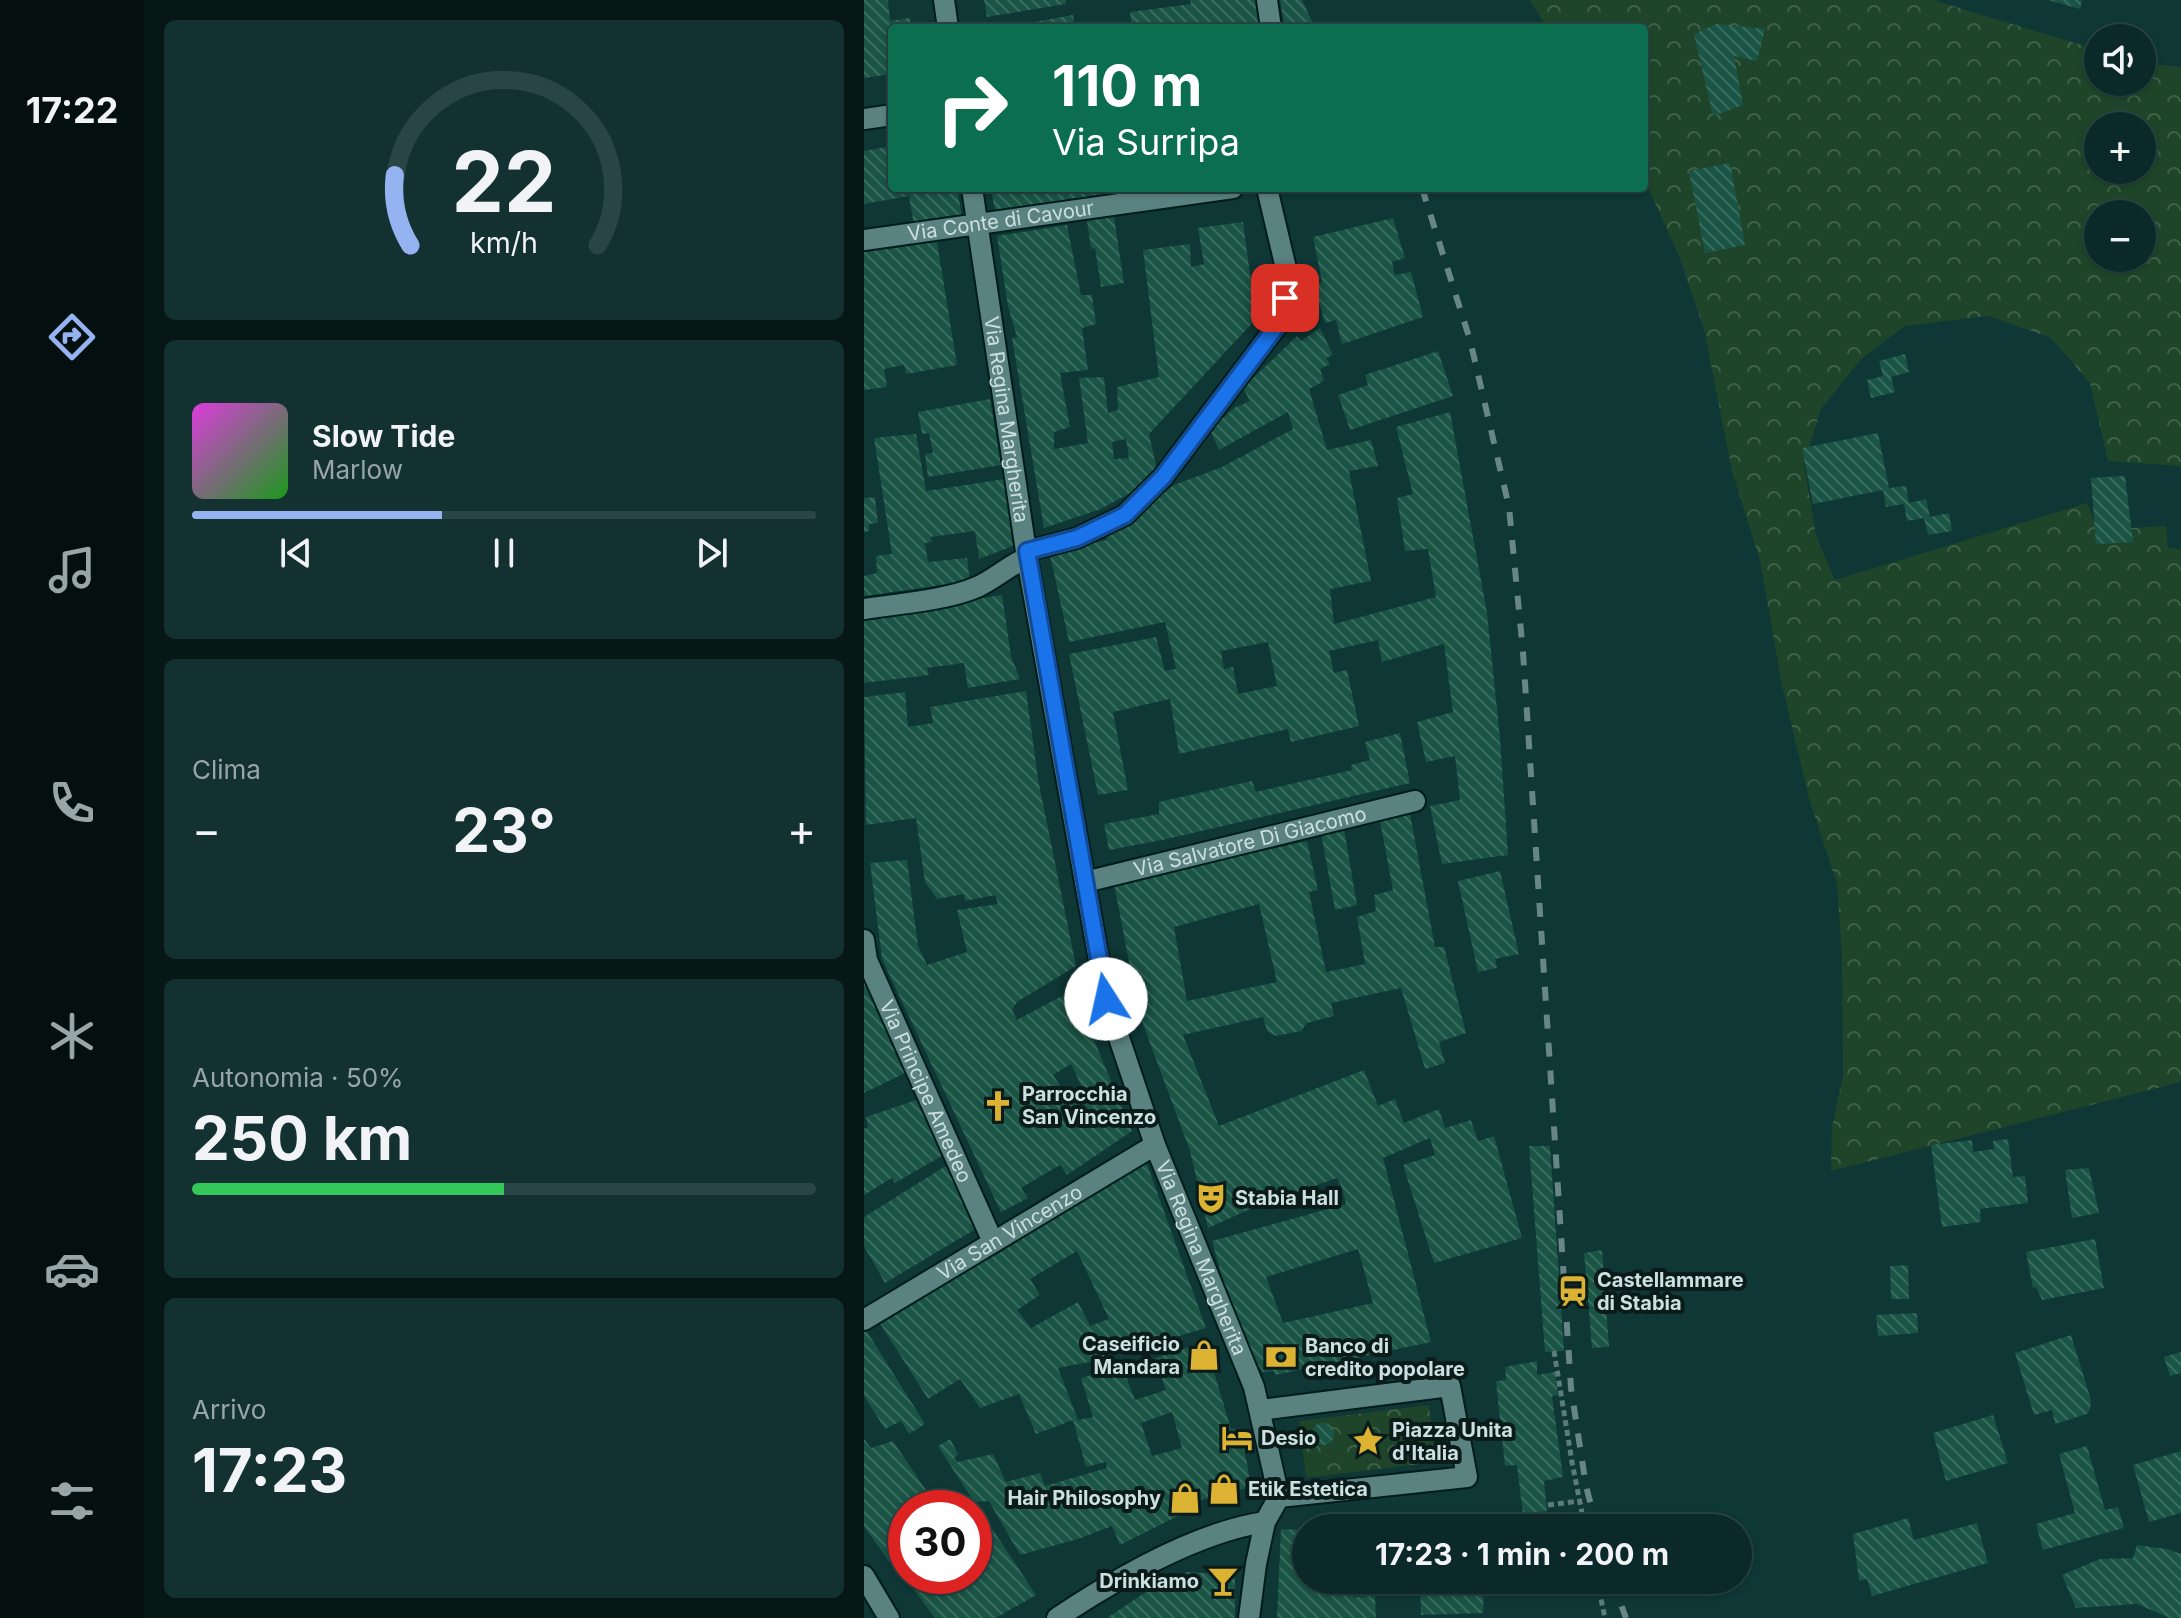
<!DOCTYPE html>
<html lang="it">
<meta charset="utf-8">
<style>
:root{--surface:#0a2928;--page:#133130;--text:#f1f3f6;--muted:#99a6a8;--line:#2a4545;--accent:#95b2f1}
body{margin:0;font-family:Inter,sans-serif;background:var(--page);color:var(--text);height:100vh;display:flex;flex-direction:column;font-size:30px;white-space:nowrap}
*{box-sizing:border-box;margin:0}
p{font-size:26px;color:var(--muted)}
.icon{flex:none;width:44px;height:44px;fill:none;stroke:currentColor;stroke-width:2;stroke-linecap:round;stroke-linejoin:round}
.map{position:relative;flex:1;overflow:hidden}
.details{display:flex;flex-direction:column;gap:20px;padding:20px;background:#061716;width:720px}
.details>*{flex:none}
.top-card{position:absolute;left:24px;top:24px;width:760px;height:168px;border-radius:8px;box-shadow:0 2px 6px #0004,0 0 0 2px var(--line);background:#0b6e4f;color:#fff;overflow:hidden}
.tools{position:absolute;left:1220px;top:24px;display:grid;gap:16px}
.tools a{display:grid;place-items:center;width:72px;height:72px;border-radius:50%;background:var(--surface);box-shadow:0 2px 6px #0004,0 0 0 2px var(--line);font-size:40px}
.speed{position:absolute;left:24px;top:1490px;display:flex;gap:16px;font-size:40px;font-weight:700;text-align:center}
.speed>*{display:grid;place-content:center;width:104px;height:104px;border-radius:50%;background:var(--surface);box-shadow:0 2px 6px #0004,0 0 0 2px var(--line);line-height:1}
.speed .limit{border:12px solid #d22;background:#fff;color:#111}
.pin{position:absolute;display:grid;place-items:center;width:68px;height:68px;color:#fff;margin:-34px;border-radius:16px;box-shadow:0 4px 12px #0006}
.me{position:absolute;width:88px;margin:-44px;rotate:350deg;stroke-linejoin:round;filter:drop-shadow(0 0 6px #0008)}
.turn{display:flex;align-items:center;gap:28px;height:168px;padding:0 32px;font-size:36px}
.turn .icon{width:104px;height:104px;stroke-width:2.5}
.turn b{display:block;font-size:56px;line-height:68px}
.big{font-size:60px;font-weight:700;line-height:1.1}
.details .tile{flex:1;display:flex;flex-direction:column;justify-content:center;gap:12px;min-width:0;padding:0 28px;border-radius:12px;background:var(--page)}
.details .dial{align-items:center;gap:0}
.dial svg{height:208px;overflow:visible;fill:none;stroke:var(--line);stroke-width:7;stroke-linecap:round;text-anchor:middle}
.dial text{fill:var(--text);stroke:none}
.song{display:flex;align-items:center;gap:24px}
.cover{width:96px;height:96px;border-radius:12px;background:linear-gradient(135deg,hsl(300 70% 55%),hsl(120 70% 35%))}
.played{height:8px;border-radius:4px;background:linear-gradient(90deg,var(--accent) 40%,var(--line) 40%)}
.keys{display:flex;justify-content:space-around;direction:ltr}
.heat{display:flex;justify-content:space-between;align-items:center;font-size:44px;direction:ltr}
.charge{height:12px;border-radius:6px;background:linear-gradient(90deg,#34c759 50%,var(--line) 0)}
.trip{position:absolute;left:428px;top:1514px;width:460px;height:80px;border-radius:40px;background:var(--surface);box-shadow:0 2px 6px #0004,0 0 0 2px var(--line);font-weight:700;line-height:80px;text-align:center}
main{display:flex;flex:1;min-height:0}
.tabs{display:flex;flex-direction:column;width:144px;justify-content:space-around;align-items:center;background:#041010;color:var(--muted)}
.tabs .icon{width:56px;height:56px}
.tabs .active{color:var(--accent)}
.tabs b{font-size:36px;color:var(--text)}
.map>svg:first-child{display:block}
.forest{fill:url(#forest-crowns);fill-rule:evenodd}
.building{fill:url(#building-back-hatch);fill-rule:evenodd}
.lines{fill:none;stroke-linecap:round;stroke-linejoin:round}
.minor-casing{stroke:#001d1c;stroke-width:24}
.tertiary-casing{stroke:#001d1c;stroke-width:24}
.path{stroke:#5b7c7b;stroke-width:5;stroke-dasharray:6 4;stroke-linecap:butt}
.minor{stroke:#5a8280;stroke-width:20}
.tertiary{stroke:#5a8280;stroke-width:20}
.rail{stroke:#678685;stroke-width:6;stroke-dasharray:14 14;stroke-linecap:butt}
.route-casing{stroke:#114b97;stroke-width:20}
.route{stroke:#1a73e8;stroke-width:14}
.labels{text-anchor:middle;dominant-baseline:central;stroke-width:8;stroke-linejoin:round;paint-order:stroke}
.street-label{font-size:20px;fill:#cce0df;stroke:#0b1b1a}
.poi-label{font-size:20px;font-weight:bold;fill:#cce0df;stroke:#0b1b1a;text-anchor:start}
</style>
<main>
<nav class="tabs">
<b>17:22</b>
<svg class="icon active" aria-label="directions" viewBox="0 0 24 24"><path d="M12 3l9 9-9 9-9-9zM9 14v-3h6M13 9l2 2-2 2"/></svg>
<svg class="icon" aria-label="music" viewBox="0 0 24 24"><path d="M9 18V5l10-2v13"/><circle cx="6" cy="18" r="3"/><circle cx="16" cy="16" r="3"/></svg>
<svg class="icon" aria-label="phone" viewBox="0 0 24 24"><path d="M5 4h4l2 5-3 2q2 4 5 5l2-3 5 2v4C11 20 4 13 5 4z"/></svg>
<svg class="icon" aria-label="climate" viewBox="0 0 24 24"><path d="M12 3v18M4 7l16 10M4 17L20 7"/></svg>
<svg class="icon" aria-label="car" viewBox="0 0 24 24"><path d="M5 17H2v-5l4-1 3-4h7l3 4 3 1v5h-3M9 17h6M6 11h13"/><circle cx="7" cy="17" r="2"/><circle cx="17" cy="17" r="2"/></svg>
<svg class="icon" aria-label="filters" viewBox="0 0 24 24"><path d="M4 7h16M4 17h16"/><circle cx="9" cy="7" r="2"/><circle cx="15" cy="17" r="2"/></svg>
</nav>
<section class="details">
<div class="tile dial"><svg viewBox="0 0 100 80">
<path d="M14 69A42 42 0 1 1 86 69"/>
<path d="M14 69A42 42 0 0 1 8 42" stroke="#95b2f1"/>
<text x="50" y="56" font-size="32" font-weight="700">22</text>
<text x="50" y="72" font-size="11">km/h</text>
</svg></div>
<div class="tile">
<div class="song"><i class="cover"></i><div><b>Slow Tide</b><p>Marlow</p></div></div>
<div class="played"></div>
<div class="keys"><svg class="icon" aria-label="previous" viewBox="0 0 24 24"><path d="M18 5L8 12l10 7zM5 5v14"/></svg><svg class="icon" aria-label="pause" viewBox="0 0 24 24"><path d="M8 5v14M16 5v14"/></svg><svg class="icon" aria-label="next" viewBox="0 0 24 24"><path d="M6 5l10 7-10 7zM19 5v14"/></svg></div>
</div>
<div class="tile"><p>Clima</p>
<div class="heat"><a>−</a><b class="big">23°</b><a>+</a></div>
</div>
<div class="tile"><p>Autonomia · 50%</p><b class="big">250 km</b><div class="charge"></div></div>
<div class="tile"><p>Arrivo</p><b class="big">17:23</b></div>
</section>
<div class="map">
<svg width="1317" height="1618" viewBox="0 0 1317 1618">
<defs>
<pattern id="forest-crowns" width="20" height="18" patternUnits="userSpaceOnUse" patternTransform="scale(2)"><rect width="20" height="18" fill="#1e4529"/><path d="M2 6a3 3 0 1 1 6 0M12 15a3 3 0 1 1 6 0" fill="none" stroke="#3e6048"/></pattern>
<pattern id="building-back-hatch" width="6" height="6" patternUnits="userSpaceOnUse" patternTransform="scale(2)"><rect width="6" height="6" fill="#195445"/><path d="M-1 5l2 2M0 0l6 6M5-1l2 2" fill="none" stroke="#396c5f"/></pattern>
</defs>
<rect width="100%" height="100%" fill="#0e3736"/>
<!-- forest -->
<path class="forest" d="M666,0H1069L1234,50V82H1278V63L1317,67V466L1244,461L1226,383L1187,338L1124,316L1041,326L997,359L957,409L940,465L952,535L971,580L1223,503L1234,530L1302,526L1304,548L1317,549V1082L967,1171L968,1127L979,1075L978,957L973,884L946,802L918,685L896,561L868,471L840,329L815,256L780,179V28H683ZM1234,126H1278V170H1234ZM1234,214H1278V258H1234Z
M565,1405L572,1462L442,1478L435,1421Z"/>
<!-- building -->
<path class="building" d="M0,0H24L26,21L46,18L47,28H28V74L0,78Z
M120,0H202V4L123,17Z
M326,0H393L397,28H268L266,12L327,4Z
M416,0H438L451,28H421Z
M1184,0H1218L1216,9Z
M209,15L211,28H164V23Z
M852,24L901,29L893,61L870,56L879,105L849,116L830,34Z
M28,146V188H93L98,217L50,225L45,196L0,204V151Z
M866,163L881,245L841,253L825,171Z
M127,188H309L131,212Z
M250,217L260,283L237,287L231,248L227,249L223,221Z
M529,218L541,258L528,262L531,275L547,272L559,317L478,344L472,320L461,323L450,285L458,282L449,237Z
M379,222L392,319L285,434L293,470L273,489L237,509L180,528L148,338L153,337L144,306L133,236L203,225L217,295H228L232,324L218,328L224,370L196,373L206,427L190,432V449L224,443L215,378L240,377L244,413L254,410L253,387L295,377L279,250L326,244L327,267L340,264L334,228ZM262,439L265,458L250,459L248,442Z
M73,242L93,365L42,374L40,365L20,369L23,387L0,390V252Z
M456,328L469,355L462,358L466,364L456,369L460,381L445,389L463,450L507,440L514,466L485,471L507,581L466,589L470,624L572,597L564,549L541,551L533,498L549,494L532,427L586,412L623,613L636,738L644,855L578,864L566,806L596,800L591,756L562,762L553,722L589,712L580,644L518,662L514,640L465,651L470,673L483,670L495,726L427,742L424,729L315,754L306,699L249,712L264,790L234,795L205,654L292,637L301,671L312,669L301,622L205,642L185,550L243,540L242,526L264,521L310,485L358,467L429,429L424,412L355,450L346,430L370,408L386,401L379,388L433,336L437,341ZM404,642L413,686L374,694L369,667L360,669L357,651Z
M574,351L589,396L486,430L474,395L504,385L501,375Z
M1041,354L1045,372L1027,377L1031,392L1007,398L1003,380L1019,376L1015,361Z
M126,399L137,465L64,477L61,454L69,453L65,433L58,434L54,412Z
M1014,433L1025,488L1042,486L1045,503L1062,499L1066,517L1085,513L1088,531L1064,535L1060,518L1043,521L1040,504L1022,507L1019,490L949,504L938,448Z
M52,434L62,491L141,479L149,546L115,559L111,531L66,537L68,542L61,543L64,562L103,558L106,581L0,596V576L13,573L12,556L28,554L10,438Z
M1261,476L1269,542L1232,544L1227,478Z
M11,497L14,523L5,524V531L0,532V498Z
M138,595L147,656L156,679L104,688L100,663L63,668L65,675L0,683V618Z
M162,691L174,779L212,966L153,1002L148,1010L153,1020L209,990L268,1131L203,1175L196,1165L157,1188L164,1198L137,1212L18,959L6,863L43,860L54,946L63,965L103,952L93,910L134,904L131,895L101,901L100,894L73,899L61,882L52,818L2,825L0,697L41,692L44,727L69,723L66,707ZM207,1064L218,1087L202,1095L189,1075Z
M536,733L546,783L298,840L245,850L240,824L295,814V802L388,781L392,792L488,770L487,765L506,760L501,742Z
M546,814L571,947H580L602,1033L575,1042L581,1063L561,1069L537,988L467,1003L470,1016L443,1023L437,1031L412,1036L403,1031L399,1017L319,1035L355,1126L500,1070L514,1106L531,1099L540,1123L575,1109L581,1128L607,1120L614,1141L630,1136L658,1238L570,1263L539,1165L571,1155L566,1138L519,1158L567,1342L411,1375L410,1371L399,1372L388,1357L381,1358L348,1241L482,1204L478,1188L473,1178L393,1206L344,1228L326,1151L275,1013L250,884L443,841L454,890L445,892L462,972L501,964L493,917L512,911L510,895L529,890L516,821ZM395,904L413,982L323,1001L310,927ZM494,1249L509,1303L419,1323L402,1277Z
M480,829L493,905L471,910L457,833Z
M636,871L655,954L631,959L633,968L614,972L594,881Z
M0,968L47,1070L0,1093Z
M61,1097L88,1150L31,1183L28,1178L0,1195V1129L4,1127L2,1117Z
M1144,1139L1149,1177L1161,1176L1164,1203L1116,1209L1117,1222L1078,1227L1067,1145L1108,1140L1109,1152L1130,1149L1129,1141Z
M665,1146H686L700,1351L681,1352Z
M280,1156L342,1328L225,1362L194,1368L214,1420L229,1417L217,1378L258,1366L271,1400L302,1390L291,1358L341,1342L367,1429L377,1428L387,1487L315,1506L316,1515L256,1545L248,1526L214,1539L156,1555L125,1501L110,1502L74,1446L86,1439L94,1454L90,1458L93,1462L129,1454L142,1482L176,1473L181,1486L243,1468L242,1462L222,1467L209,1420L172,1434L155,1394L116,1408L96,1379L64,1399L12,1317ZM213,1251L245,1319L226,1326L214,1302L167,1328L153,1310L176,1295L166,1279ZM308,1412L318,1448L288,1456L277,1423Z
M88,1162L120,1224L21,1283L0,1246V1217Z
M1225,1168L1235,1213L1208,1218L1201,1170Z
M1231,1239L1240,1288L1178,1300L1172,1287L1169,1288L1162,1252Z
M738,1250L745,1347L728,1348L720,1253Z
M1044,1265L1045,1299H1027L1026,1266Z
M1053,1313L1054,1333L1014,1336L1012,1315Z
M0,1327L61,1424L45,1434L37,1421L21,1429L0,1396Z
M1207,1335L1227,1400L1226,1409L1223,1414L1191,1424L1188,1410L1170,1415L1151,1353Z
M1317,1352V1373L1306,1376L1300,1357Z
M673,1361V1375L691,1372L694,1395L688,1396L699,1477L680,1481L683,1511L659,1514L653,1465L641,1466L632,1381L642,1380L641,1367Z
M1129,1415L1144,1463L1082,1481L1069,1433Z
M448 1434a11 11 0 1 1 22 0a11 11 0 1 1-22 0Z
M0,1439L7,1448L29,1441L74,1508H42V1568L34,1573L0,1527Z
M1223,1446L1241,1510L1254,1507L1260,1528L1179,1550L1172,1524L1211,1513L1195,1454Z
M1317,1451V1513L1285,1522L1269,1465Z
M119,1515L172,1595L132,1618H71L47,1586L62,1576H110V1523Z
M1044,1518L1050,1540L1113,1523L1124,1563L1008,1596L1003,1579L995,1581L989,1534Z
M417,1529L442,1530V1555H440L442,1580H493L490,1597L511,1596L512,1618H413Z
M1273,1545L1303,1549L1317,1554V1618H1306L1273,1604L1212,1608L1198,1575L1236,1559L1269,1558Z
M324,1572L371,1575V1618H243L307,1575Z
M556,1580H620L619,1613L557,1615Z"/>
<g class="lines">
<defs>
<g id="minor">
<path d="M80,0L84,28"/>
<path d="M403,0L407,28"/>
<path d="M0,119L28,115"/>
<path id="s1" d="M108,188L163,558L242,999L291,1145L390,1387L415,1497L401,1522L392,1564L385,1618"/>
<path id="s2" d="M0,240L369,188"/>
<path d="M163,551L213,538L261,515L299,477L418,319L424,277L403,188"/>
<path d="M0,609C32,604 84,600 113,587C131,579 145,565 163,558"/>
<path id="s3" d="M221,882L551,801"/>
<path id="s4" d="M0,940L3,960L129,1242"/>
<path id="s5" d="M0,1320L291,1145"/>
<path d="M396,1410L586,1386L603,1477L415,1497"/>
<path d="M193,1618C250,1580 333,1532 401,1522"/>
</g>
<path id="tertiary" d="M0,1576L25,1618"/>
</defs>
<!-- minor casing -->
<use href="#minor" class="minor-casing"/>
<!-- tertiary casing -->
<use href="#tertiary" class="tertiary-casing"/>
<!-- path -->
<path class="path" d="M690,1351L708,1462L721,1528
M684,1505L716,1501
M733,1580L741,1618"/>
<!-- minor -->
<use href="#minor" class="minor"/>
<!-- tertiary -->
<use href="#tertiary" class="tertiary"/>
<!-- rail -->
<path class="rail" d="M558,188L606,340L645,507L659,652L707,1388L722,1486L733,1528
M748,1580L762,1618"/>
</g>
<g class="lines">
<defs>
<path id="route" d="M242,999L163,551L213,538L261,515L299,477L418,319L421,298"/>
</defs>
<!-- route casing -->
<use href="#route" class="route-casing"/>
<!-- route -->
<use href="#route" class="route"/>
</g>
<!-- icons -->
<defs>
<symbol id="church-bare" viewBox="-9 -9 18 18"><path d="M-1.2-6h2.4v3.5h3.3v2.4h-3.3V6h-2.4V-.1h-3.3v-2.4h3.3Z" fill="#dcb233" stroke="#0b1b1a" stroke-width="2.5" paint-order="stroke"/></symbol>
<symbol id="theatre-bare" viewBox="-9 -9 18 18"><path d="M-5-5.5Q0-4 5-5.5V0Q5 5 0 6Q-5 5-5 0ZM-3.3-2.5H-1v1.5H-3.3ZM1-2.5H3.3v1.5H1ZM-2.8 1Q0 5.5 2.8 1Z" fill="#dcb233" stroke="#0b1b1a" stroke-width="2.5" paint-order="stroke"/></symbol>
<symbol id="station-bare" viewBox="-9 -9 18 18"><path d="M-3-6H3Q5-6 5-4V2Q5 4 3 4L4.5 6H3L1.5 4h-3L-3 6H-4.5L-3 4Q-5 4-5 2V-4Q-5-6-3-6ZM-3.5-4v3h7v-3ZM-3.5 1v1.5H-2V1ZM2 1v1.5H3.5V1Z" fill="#dcb233" stroke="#0b1b1a" stroke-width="2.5" paint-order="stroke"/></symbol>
<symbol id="shop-bare" viewBox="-9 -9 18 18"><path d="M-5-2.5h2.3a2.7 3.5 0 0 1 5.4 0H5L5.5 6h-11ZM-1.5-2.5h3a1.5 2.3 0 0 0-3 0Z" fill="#dcb233" stroke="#0b1b1a" stroke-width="2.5" paint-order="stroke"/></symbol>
<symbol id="bank-bare" viewBox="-9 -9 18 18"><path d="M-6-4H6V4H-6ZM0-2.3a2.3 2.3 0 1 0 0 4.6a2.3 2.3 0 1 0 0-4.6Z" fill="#dcb233" stroke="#0b1b1a" stroke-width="2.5" paint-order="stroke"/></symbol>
<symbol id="hotel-bare" viewBox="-9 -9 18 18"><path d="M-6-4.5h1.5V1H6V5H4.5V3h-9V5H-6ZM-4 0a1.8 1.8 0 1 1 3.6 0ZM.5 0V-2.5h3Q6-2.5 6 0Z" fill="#dcb233" stroke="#0b1b1a" stroke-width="2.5" paint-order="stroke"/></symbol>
<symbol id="sight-bare" viewBox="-9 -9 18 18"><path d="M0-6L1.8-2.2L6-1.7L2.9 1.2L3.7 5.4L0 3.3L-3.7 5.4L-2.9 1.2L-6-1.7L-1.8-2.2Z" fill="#dcb233" stroke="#0b1b1a" stroke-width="2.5" paint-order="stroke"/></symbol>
<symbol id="bar-bare" viewBox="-9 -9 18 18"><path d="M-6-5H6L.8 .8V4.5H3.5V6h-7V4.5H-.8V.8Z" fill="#dcb233" stroke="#0b1b1a" stroke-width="2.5" paint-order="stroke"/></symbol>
</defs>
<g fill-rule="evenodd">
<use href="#church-bare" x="112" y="1084" width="44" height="44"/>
<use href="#theatre-bare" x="325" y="1176" width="44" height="44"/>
<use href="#station-bare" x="687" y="1269" width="44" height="44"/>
<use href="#shop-bare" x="318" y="1333" width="44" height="44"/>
<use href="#bank-bare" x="395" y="1335" width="44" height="44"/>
<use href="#hotel-bare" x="351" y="1416" width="44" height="44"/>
<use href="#sight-bare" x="482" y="1419" width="44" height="44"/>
<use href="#shop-bare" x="338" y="1467" width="44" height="44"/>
<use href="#shop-bare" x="299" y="1476" width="44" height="44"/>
<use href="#bar-bare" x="337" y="1559" width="44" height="44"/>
</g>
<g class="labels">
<!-- street labels -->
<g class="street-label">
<text stroke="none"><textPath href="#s2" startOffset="138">Via Conte di Cavour</textPath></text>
<text stroke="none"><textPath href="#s1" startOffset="234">Via Regina Margherita</textPath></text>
<text stroke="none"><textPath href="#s3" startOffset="170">Via Salvatore Di Giacomo</textPath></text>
<text stroke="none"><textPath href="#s4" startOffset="164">Via Principe Amedeo</textPath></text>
<text stroke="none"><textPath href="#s5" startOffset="170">Via San Vincenzo</textPath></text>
<text stroke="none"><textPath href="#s1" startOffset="1098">Via Regina Margherita</textPath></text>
</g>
<!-- poi labels -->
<g class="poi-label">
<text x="158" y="1094">Parrocchia<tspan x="158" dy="23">San Vincenzo</tspan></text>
<text x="371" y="1198">Stabia Hall</text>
<text x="733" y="1280">Castellammare<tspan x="733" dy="23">di Stabia</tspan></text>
<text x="316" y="1344" text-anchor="end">Caseificio<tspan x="316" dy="23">Mandara</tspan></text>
<text x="441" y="1346">Banco di<tspan x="441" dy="23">credito popolare</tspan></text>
<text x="528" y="1430">Piazza Unita<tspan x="528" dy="23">d'Italia</tspan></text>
<text x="397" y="1438">Desio</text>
<text x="384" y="1489">Etik Estetica</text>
<text x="297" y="1498" text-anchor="end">Hair Philosophy</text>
<text x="335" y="1581" text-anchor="end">Drinkiamo</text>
</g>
</g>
</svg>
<div class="tools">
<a><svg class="icon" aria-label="sound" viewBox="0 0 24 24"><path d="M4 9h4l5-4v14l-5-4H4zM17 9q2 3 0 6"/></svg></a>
<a>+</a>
<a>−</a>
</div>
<div class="speed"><div class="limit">30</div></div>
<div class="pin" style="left:421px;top:298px;background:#d93025"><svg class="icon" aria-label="arrive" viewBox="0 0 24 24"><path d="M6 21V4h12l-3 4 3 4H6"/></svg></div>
<svg class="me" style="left:242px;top:999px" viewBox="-20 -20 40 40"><circle r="19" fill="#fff"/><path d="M0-13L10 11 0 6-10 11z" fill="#1a73e8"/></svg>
<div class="trip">17:23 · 1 min · 200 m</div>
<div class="top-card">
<div class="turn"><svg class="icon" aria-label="right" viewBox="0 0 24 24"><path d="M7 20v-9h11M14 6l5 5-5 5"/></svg><div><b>110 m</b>Via Surripa</div></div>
</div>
</div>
</main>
